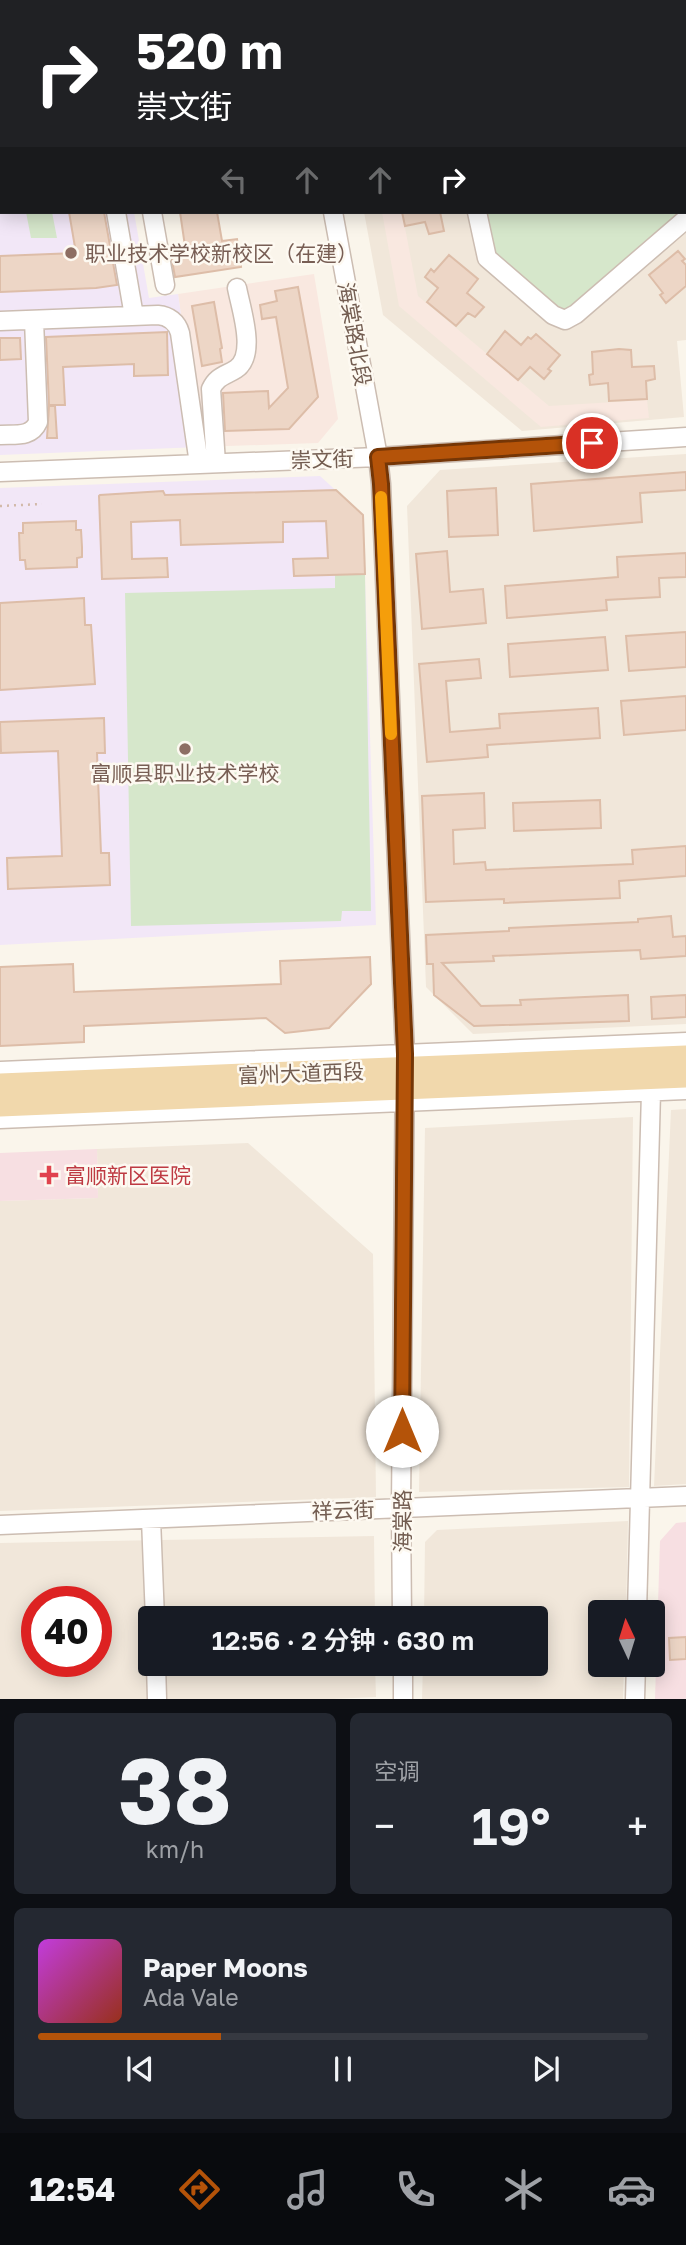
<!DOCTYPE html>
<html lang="zh">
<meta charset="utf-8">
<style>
:root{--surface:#171b24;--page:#242831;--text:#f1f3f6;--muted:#9ea1a6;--line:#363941;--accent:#b45309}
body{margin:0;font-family:"Golos Text","Noto Sans SC",sans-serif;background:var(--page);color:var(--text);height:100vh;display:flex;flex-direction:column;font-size:26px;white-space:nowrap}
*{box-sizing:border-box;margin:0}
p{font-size:23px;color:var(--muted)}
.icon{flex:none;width:38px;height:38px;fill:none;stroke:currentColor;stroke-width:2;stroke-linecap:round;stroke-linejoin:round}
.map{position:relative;height:1699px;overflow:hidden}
.drawer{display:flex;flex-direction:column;gap:14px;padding:14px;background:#0d0f14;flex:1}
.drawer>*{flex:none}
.banner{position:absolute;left:0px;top:0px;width:686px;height:214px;box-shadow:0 4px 18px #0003;background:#202124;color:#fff;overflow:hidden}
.needle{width:46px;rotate:356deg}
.buttons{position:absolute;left:588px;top:1600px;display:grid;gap:14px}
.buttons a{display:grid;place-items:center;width:77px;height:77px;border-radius:7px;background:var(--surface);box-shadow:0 4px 18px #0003;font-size:35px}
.speed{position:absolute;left:21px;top:1586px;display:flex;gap:14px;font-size:35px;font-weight:700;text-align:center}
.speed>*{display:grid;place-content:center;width:91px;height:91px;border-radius:50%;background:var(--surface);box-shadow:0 4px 18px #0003;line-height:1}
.speed .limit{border:10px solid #d22;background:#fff;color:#111}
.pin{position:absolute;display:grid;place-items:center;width:60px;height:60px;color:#fff;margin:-30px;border:4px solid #fff;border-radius:50%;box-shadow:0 2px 7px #0007}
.me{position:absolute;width:77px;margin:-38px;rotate:0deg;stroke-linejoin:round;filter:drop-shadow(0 0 5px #0008)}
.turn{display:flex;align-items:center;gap:24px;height:147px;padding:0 21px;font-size:32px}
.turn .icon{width:91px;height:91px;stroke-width:2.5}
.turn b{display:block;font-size:49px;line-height:60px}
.lanes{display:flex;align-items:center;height:66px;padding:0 21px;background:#0003;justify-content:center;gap:35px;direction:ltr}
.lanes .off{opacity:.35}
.big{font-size:52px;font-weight:600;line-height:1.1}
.drawer .card{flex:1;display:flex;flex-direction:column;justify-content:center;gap:10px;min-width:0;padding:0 24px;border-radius:10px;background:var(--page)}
.drawer .dial{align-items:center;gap:0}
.dial b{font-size:91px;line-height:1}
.song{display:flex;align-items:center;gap:21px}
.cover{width:84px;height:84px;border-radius:10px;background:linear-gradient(135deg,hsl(290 70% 55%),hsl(10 70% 35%))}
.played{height:7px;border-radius:4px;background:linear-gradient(90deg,var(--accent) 30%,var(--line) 30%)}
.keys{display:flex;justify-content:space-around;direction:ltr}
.heat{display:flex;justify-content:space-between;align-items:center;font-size:38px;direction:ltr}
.drawer .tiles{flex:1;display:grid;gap:14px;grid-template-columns:1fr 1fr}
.card:last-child{grid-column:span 2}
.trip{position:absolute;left:138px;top:1606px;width:410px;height:70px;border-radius:7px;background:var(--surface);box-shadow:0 4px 18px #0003;font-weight:600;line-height:70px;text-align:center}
.tabs{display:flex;height:112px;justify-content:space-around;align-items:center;background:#090b0e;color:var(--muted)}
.tabs .icon{width:49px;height:49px}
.tabs .selected{color:var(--accent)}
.tabs b{font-size:32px;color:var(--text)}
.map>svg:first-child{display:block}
.residential{fill:#f1e7da;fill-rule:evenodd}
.commercial{fill:#f9e8e0}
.education{fill:#f2e7f7}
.medical{fill:#f7dfe2}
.green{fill:#d6e7cb}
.building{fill:#edd6c6;stroke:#ddbda8;stroke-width:2}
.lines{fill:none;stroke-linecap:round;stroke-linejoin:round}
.minor-casing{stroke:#ccbdb2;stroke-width:21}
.major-casing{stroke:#d8d2ce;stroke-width:26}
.path{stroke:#d2b9a9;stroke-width:2.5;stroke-dasharray:2 5;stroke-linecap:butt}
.minor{stroke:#fff;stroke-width:18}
.major{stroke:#f1d8ac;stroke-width:23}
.route-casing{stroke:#753606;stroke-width:18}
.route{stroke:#b45309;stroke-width:12}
.slow{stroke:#f59e0b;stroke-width:12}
.education-dot{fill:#8d6e63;stroke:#fdf9f1;stroke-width:2.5}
.health-dot{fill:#e0444e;stroke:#fdf9f1;stroke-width:2.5}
.labels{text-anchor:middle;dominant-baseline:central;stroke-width:5;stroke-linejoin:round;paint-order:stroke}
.education-label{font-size:21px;fill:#785e54;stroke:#fdf9f1;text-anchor:start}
.street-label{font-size:21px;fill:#735d51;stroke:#fdf9f1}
.health-label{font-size:21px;fill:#be3a42;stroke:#fdf9f1;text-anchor:start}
</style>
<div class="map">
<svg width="686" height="1699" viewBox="0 0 686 1699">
<rect width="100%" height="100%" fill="#faf5eb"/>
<!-- residential -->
<path class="residential" d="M0,0H261V2H2V80H0Z
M326,0H686V340L677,341L684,417L522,431L383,315L364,212H684V2H326Z
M686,454V1024L473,1034L426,987L407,506L440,470Z
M686,1109V1484L654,1486L671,1110Z
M633,1117L629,1487L419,1492L425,1128Z
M248,1143L373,1254L376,1497L0,1511V1201L98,1198L97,1149Z
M628,1521L626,1612H600V1664H624L623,1699H422L423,1664H536V1619H424L425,1542L437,1530Z
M374,1536L375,1619H150V1664H375L376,1697L333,1699H0V1543ZM37,1601H96V1661H37Z"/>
<!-- commercial -->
<path class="commercial" d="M382,212H402L418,296L549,406L647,400L649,418L541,427L399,306Z
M314,274L338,419L318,443L200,447L178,294Z"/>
<!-- education -->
<path class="education" d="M0,111H2V212H134L149,298L178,294L200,447L0,455Z
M320,476L363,515L376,925L0,945V488Z"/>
<!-- medical -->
<path class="medical" d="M97,1149L98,1198L0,1201V1153Z
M686,1522V1699H655L660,1541L676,1523Z"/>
<!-- green -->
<path class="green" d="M684,106L686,107V213L564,314L496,261L481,212H684Z
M26,212H52L57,238H31Z
M365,574L371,911H342L341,921L131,926L125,593L335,588V575Z"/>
<!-- building -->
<path class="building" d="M69,212H104L117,285L96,288L0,292V256L76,253Z
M180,212H217L222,241L237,239L241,267L175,277L171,255L186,253Z
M402,212H440L444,231L429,234L425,222L405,226Z
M678,251L685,259L682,261L686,265V286L666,303L660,295L663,293L649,275Z
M449,255L478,279L467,293L484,307L475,317L468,313L456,326L427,302L438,288L425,277L431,269L434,272Z
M298,287L318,397L289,429L225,431L223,393L268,391L269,408L288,388L276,317L262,319L260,305L277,301L275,291Z
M214,302L222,348L220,349L222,362L202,366L192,306Z
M505,331L521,345L528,337L531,339L536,334L560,355L548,369L551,371L544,379L530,367L518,380L487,354Z
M167,332L168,375L134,376V364L63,367L65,405H49L46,337Z
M0,338H20L21,359L0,360Z
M619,349L631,350L632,367L654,366L655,379L646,381L647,399L609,401L608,383L590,385L589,375L593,374L592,352Z
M49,406H55L57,438H47Z
M686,472V490L640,493L642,522L534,531L531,484Z
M496,488L498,535L449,537L447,491Z
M336,490L363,515L365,574L294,576L293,559L328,558L326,521L283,522V542L181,545L180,520L131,522L132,559L167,558L168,577L102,579L99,496L100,495L163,491L165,495Z
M76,521V530H81L82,547V557L77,558V567L26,569L25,560H20L19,533H23V523Z
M447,551L450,592L483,589L486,623L422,629L416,554Z
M686,553V577L659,578L660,597L606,600L607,610L507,618L505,586L618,577L617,557Z
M84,598L85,625H91L95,684L0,690V603Z
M686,632V667L629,671L626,636Z
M605,637L608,670L510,677L508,644Z
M479,659L481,678L446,681L450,732L500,728L499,714L598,708L600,738L487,745L488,757L427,762L419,664Z
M686,696V730L624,735L621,701Z
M104,718L105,753H97L101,853H109L110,885L8,889L7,858L62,856L58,751L1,753L0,722Z
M484,793L485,828L453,830L454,864L485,862L486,870L633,864L632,850L686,846V876L619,881L620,898L504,903V899L426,902L422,796Z
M600,800L601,828L514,831L513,803Z
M671,916L673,937L686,936V956L641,959L640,950L493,956L494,961L442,963L481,1006L521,1005L520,1000L628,995L629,1021L474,1026L434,995L433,964H427L426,935L509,931V928L638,922V919Z
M370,957L371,984L329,1028L285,1033L266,1018L84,1026V1042L0,1046V967L73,964L74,992L281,984L280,961Z
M686,995V1017L652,1019L651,997Z
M686,1637V1659L670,1660L669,1638Z"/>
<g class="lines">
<defs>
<path id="minor" d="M7,0V2
M244,0L245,2
M293,0V2
M0,64H2
M0,96H2
M684,101L686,102
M0,115H2
M116,212L134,316
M152,212L165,285
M333,212L378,457L381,484L405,1054L401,1508L402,1619
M477,212L487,258L553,315L565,320L576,314L686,219
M0,321L158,315C169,316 177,322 180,333L199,464
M0,435C15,434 31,438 38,422L34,320
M216,463L211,389C217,376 225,376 236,369C257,355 241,309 237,288
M0,472L378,457L686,437
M0,1071L686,1042
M0,1119L686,1090
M151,1519L155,1619
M0,1525L686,1496
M637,1612L651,1092
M156,1664L157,1699
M403,1664V1699
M635,1699L636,1664"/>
<path id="major" d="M0,1085L686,1057
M0,1105L686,1076"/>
</defs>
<!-- minor casing -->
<use href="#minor" class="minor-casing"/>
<!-- major casing -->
<use href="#major" class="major-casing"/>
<!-- path -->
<path class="path" d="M0,506L42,504"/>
<!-- minor -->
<use href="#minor" class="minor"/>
<!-- major -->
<use href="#major" class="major"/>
</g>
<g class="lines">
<defs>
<path id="route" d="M402,1431L405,1054L381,484L378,457L592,443"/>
</defs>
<!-- route casing -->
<use href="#route" class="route-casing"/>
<!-- route -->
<use href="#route" class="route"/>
<!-- slow -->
<path class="slow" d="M381,497L391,734"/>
</g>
<!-- markers -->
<g class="education-dot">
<circle cx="71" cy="253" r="7"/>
<circle cx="185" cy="749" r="7"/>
</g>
<path class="health-dot" d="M45.5 1164.5h7v7h7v7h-7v7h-7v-7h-7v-7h7z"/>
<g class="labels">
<!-- education labels -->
<g class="education-label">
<text x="85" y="253">职业技术学校新校区（在建）</text>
<text x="185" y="773" text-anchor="middle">富顺县职业技术学校</text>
</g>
<!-- street labels -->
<g class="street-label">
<text transform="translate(355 334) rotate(80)">海棠路北段</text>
<text transform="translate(322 459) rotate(-2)">崇文街</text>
<text transform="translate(301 1073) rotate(-2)">富州大道西段</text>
<text transform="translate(343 1510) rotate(-2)">祥云街</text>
<text transform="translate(402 1521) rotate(-90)">海棠路</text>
</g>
<!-- health labels -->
<g class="health-label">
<text x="65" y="1175">富顺新区医院</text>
</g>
</g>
</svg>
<div class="buttons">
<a><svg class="needle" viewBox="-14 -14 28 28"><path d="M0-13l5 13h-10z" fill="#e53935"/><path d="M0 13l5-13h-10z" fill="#9ea1a6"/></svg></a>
</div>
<div class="speed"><div class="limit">40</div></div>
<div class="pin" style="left:592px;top:443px;background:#d93025"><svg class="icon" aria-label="arrive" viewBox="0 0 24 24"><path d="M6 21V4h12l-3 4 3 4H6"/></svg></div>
<svg class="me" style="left:402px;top:1431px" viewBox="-20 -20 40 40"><circle r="19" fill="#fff"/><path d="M0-13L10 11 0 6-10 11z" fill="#b45309"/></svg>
<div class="trip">12:56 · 2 分钟 · 630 m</div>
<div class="banner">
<div class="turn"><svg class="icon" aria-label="right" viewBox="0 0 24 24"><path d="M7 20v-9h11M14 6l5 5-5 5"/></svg><div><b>520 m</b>崇文街</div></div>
<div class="lanes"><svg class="icon off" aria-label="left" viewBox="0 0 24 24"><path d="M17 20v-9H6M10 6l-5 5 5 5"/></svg><svg class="icon off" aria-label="ahead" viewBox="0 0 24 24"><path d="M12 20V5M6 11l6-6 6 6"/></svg><svg class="icon off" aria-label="ahead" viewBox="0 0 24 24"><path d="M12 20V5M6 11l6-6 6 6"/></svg><svg class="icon" aria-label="right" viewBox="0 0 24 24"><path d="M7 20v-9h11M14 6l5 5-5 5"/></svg></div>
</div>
</div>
<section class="drawer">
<div class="tiles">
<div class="card dial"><b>38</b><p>km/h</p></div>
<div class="card"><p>空调</p>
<div class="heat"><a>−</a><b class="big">19°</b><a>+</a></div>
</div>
<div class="card">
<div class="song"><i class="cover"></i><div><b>Paper Moons</b><p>Ada Vale</p></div></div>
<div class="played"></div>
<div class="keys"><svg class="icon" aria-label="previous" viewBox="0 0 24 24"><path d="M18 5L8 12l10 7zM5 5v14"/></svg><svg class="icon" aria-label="pause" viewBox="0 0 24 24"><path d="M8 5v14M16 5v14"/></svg><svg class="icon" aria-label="next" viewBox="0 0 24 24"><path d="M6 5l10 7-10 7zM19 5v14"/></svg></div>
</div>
</div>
</section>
<nav class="tabs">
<b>12:54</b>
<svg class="icon selected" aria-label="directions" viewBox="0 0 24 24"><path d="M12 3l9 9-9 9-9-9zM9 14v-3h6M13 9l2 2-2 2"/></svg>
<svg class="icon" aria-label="music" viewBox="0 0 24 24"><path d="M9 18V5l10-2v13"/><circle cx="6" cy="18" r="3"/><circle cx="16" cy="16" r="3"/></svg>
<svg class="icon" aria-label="phone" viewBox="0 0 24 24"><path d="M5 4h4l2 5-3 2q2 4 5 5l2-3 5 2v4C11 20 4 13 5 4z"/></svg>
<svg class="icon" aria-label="climate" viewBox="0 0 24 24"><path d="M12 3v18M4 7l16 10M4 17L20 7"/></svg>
<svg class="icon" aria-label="car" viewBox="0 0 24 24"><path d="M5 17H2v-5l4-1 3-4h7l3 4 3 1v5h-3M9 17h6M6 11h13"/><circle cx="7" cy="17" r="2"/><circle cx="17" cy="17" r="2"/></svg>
</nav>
